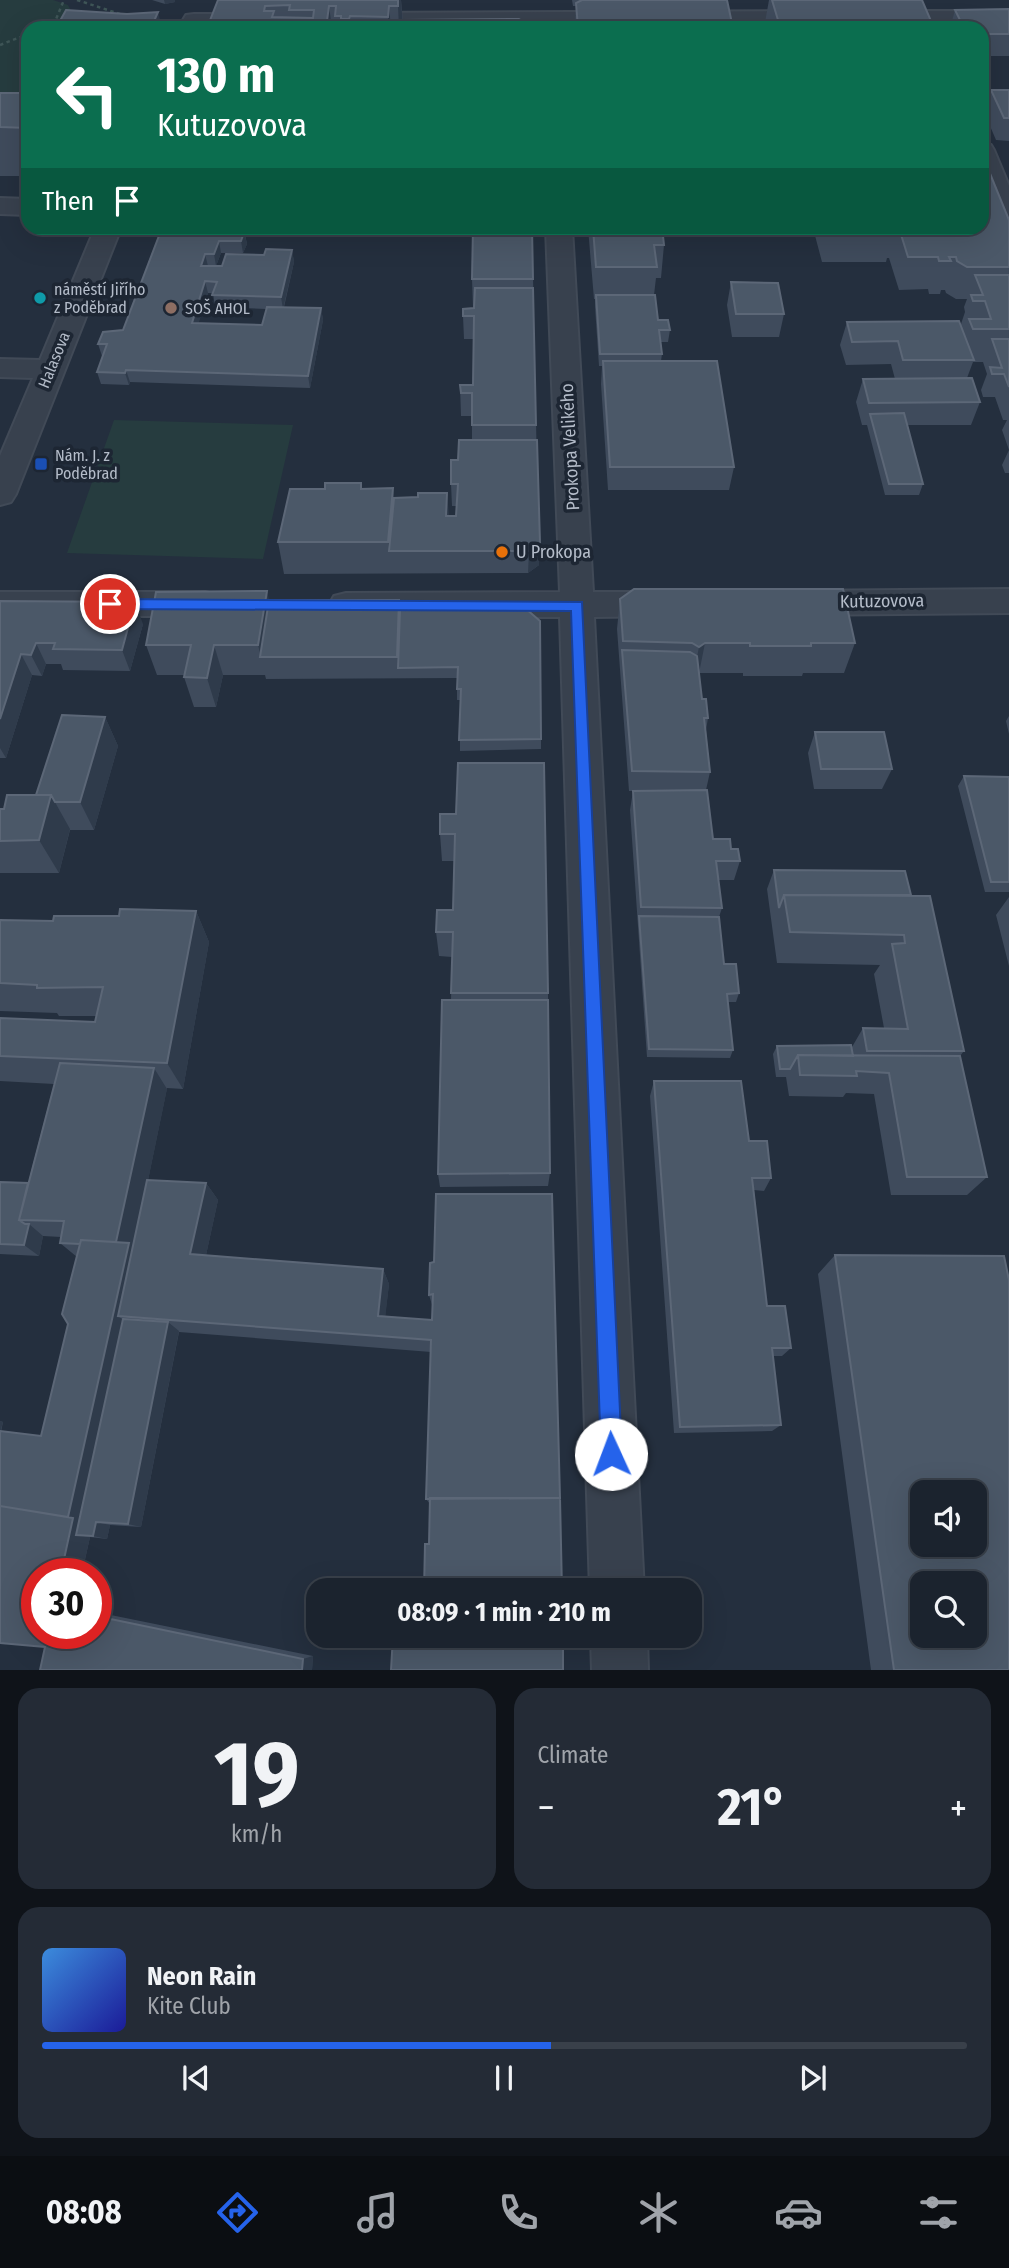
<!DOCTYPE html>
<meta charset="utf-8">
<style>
:root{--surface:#1b232e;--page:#242b36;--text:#f1f3f6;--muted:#a0a4aa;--line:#39404a;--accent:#2563eb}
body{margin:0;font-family:"Fira Sans Condensed",sans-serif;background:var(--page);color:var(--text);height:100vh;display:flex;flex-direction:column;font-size:26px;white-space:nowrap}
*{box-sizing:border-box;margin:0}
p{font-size:23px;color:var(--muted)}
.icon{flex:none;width:38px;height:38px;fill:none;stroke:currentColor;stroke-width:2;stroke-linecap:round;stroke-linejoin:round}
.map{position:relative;height:1670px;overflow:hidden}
.side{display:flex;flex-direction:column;gap:18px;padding:18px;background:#0f1319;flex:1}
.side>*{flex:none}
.banner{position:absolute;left:21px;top:21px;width:968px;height:214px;border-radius:21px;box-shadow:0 7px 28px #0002,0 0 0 2px var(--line);background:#0b6e4f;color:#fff;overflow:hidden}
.buttons{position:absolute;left:910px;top:1480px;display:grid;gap:14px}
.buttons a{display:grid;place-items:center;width:77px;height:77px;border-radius:14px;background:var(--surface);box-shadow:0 7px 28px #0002,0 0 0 2px var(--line);font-size:35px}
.speed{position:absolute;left:21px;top:1558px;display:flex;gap:14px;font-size:35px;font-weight:700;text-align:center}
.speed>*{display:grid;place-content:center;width:91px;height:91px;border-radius:50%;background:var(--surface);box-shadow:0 7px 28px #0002,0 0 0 2px var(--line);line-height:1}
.speed .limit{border:10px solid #d22;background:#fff;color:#111}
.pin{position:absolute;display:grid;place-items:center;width:60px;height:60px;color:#fff;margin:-30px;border:4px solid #fff;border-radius:50%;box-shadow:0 2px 7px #0007}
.me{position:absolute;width:77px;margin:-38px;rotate:358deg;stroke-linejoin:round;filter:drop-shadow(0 0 5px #0008)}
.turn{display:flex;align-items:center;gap:24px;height:147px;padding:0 21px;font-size:32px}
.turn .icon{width:91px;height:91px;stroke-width:2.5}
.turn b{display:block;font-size:49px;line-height:60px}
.then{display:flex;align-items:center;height:66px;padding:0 21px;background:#0003;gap:14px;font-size:26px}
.big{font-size:52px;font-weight:700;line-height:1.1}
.side .tile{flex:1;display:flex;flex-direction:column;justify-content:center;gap:10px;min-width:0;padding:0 24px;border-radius:21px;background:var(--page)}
.side .dial{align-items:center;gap:0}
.dial b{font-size:91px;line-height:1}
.song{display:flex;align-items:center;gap:21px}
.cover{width:84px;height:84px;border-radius:10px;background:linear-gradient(135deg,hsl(210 70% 55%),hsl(240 70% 35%))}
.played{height:7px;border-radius:4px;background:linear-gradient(90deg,var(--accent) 55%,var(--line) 55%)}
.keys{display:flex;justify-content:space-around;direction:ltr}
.heat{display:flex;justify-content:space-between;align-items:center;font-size:38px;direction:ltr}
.side .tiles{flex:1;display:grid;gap:18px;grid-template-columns:1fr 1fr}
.tile:last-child{grid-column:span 2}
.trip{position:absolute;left:306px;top:1578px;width:396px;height:70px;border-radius:21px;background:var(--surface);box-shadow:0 7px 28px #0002,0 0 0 2px var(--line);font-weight:700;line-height:70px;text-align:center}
.tab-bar{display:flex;height:112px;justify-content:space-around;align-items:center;background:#0b0e12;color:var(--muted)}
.tab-bar .icon{width:49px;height:49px}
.tab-bar .current{color:var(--accent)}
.tab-bar b{font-size:32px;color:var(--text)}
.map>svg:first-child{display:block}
.green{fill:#263c3f}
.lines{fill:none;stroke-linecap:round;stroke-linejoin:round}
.street-casing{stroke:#414a57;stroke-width:4}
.path{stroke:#3f5557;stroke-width:2.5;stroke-dasharray:3.5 3.5;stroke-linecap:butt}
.street{fill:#38414e;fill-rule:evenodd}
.wall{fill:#3f4b5c;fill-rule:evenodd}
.shaded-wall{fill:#2f3b4b}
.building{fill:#4b5868;stroke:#5c6777;stroke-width:2;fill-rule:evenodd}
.route{fill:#2563eb;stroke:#184099;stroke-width:2}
.culture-dot{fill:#0f9aa8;stroke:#1d2633;stroke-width:2.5}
.education-dot{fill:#8d6e63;stroke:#1d2633;stroke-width:2.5}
.transit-dot{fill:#1a4fb4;stroke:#1d2633;stroke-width:2.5}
.food-dot{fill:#e8710a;stroke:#1d2633;stroke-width:2.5}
.labels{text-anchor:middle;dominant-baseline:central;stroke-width:7;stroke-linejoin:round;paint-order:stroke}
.far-poi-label{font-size:16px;fill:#b4bcc9;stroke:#1d2633;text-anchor:start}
.far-street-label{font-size:16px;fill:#b4bcc9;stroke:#1d2633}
.street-label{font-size:18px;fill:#b4bcc9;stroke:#1d2633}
.poi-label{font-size:18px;fill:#b4bcc9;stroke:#1d2633;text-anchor:start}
</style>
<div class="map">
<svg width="1009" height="1670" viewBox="0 0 1009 1670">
<rect width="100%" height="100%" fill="#242f3e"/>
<!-- green -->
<path class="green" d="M0,0H53L68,5L80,28H28V105H0Z
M114,420L293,425L263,559L67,553Z"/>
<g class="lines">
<defs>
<path id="street" d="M818,11L826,12L829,17L826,22L350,25L342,24L339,19L342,14L350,13Z
M878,11H1009V23L870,22L867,17L870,12Z
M194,14H261L269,15L272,20L269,25L261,26L186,25L183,20L186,15Z
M982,143L991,145L994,150L1009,186V224L1000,221C984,198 981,170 982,143Z
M0,198L28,199V215L0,214Z
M95,228H121L16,494L11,502L0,505V456L33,378L0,377V359L40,360Z
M546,228H572L593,592H671L683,595L688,604L683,613L671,616L594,617L644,1591H590L560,617H346L334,614L329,605L334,596L346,593L560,592Z
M1009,589V613L794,615L782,612L777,603L782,594L794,591Z
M0,592H205L217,595L222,604L217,613L205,616H0Z
M591,1636H647L648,1670H592Z"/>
</defs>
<!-- street casing -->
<use href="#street" class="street-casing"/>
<!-- path -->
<path class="path" d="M77,0L123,15
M62,24H54L64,0
M44,28L54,24
M0,45L28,34"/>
<!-- street -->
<use href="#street" class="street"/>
</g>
<!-- wall -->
<path class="wall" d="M152,0H175V2L165,4Z
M218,0H401L403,21L526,28H207Z
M572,0H624L733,28H575L576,6H573Z
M769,0H922L934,28H764Z
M1009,9V56H982V28H950L955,10Z
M28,74V176H0V93H22V92L26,84L24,78Z
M991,90H1009V141L996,140L984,112Z
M1009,220V473H1005L1002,465L1009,450L1002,430L1007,420H1003L995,397H983L981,390L987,374L983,362H973L967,378L980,402L971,425H907L923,484L919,495H885L867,425H862L856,402L863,379H895L891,364L846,365L840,345L847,322L961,324L965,312L964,307L967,299H956L946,293L945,290H941L940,294H929L928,289L899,290L889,258H887L886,262H822L813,228H982Z
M152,228H280L278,235L245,234L247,244L243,253H221L216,266H222L264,255L292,250L294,262L284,307L321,308L323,320L310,388L130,382L129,385L101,384L97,372L103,356H102L98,344L123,330L161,229ZM208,293H213L215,307L266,309L262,325L198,323Z
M532,228L539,565L528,573L284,574L278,542L362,489L393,488L394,498L449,516H456L457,506H452L451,484L458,460L472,440V416H461L460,385H473V339H464L463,316L473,308L472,279Z
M588,228H652L653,236L664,245L661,278H656L654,295L658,320L670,330L668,342H661L662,354L661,361L734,467L729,490H608L601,384L602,366H599L595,307V299H594Z
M731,282L784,314L779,337H732L727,305Z
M620,599L855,643L844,673H803L802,676H743V673H699L702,699L708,718L706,730L710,772L706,790L713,839L731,849L740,861L734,880H718L722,908L719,917L724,964L739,993L736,1002H728L733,1050L730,1058L647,1057L630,810L633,791H629L617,629Z
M269,600H399L400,610L541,739V749L460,751V700H457V678L266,679L265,675H223L216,707H194L184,677L185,675H157L146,645Z
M0,601L143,624L130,671L63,670L61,664H46L42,676L32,675L6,758H0Z
M1009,716V734L1006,721Z
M105,717L118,746L94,830H70L59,873H0V809H4L36,795Z
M815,732L892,769L882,789H814L808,753Z
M964,776L1009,777V892H985L958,786Z
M456,814L548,993L550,1173L548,1186L440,1187L438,1174L451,1000L452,957L439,956L436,932L453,910L455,861H442L440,834Z
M774,870L911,895L964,1051L960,1056L987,1177L967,1195H891L874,1094L846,1093L843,1097L789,1096L786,1077H776L773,1054L777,1046L852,1047L863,1028H884L874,974L880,965L777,963L767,889Z
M1009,897V966L996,915Z
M120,909L196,911L209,942L183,1089L167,1088L148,1180L206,1183L218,1200L206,1255L383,1269L389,1284L385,1316L432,1320L433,1308L429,1295L430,1263L434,1262L436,1194H552L562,1591H424L425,1544H429L430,1504L426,1499L431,1352L179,1332L141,1527L110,1525L107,1539L90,1537L82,1573H37V1633H96V1612L313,1656L312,1670H40L45,1647L0,1643V1421L3,1422L1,1432L41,1436L68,1324L62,1314L77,1257L60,1243L61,1237L43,1236L39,1256L0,1254V1182L28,1183L54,1084L0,1081V1018L95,1022L96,1016H59L57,1013L0,1011V920L53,921L54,916H119Z
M654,1081L749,1141L771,1178L764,1191L754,1190L767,1306L791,1348L782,1356H773L781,1425L772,1431L674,1433L650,1096Z
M835,1255L1009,1670H871L818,1274Z"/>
<!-- shaded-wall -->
<path class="shaded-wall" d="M164,0H175V2L165,4Z
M398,0H401L403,28H399L398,6Z
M329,6L332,28H326Z
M389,6L391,28H388V17Z
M158,12L162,28H151Z
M708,24L707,28H685L686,27Z
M244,232L247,244L243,253L241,241Z
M219,241L221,253L216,266L214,254Z
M292,250L294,262L283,309L281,297Z
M205,254L208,266H201Z
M205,281L208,293L195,335L192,323Z
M321,308L323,320L310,388L308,376Z
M126,370L130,382L129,385L125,373Z
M393,488L396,520L389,551L388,542Z
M447,493L449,515L447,538L446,516Z
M540,543L539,565L528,573L529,551Z
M267,591L274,622L261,657L258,645Z
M399,600L402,621L398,668L397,657Z
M135,602L143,624L130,671L122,650Z
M36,643L46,664L42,676L31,655Z
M705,643L699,673L693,677L699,647Z
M214,645L223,675L216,707L207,678Z
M21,654L32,675L6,758L0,748V719Z
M105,717L118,746L94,830L80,802Z
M51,795L70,829L59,873L39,840Z
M196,911L209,942L183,1089L167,1063Z
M154,1068L167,1089L134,1248L118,1316L134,1328L76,1535L90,1537L82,1573H61L68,1517L115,1246Z
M206,1183L218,1200L203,1269L190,1254Z
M29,1224L43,1236L39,1256L24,1245Z
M383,1269L389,1284L384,1329L378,1316Z
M168,1322L179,1331L141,1527L128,1524Z
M0,1421L3,1422L0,1433Z
M96,1522L110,1525L107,1539L93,1536Z
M313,1656L312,1670H302L303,1659Z"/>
<!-- building -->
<path class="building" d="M218,0H398V6H389L388,17L350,16L349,19H341V16H335L336,6H329L326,28H207ZM290,5L289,10H314L313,18L272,17L274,11H264L265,6Z
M582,0H727L733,28H708V24L686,27L685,23H670L671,28H655L654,23H644V28H578L576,3Z
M772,0H922L934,28H875L872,20H778Z
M1009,9V34H982V28H964L955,10Z
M66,10L127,14L158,12L151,28H56Z
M519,19L526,23V28H402L403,20Z
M28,80V88L26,92H22Z
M28,88V128L0,127V93H25Z
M991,90H1009V118H1004Z
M982,154L1009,220V267H967L957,261L956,257H949L951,261H939L938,257H908L899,228H982Z
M162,228H223L221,231L244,232L241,241H219L214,254H205L201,266H222L226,254L264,255L266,249L292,250L281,297L212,295L217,282L205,281L192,323L262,325L267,307L321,308L308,376L126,370L125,373L97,372L107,344H98L103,332L123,330Z
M473,228H532L533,279H472Z
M593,228H652L653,236H663L664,245H654L657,267H596Z
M829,228H895V229L829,230Z
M975,275H1009V329H973L969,319H991L985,301H973L971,295H983Z
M731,282L778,283L784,314H736Z
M475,288H533L536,425H472V393H461L460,385H473L474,316H463V309L474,308Z
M596,295H655L658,320H668L670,330H659L662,354H600Z
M959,321L974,360H903L898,341L852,342L847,322Z
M992,339H1009V387L1004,374H992L990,367L1002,368Z
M603,361H717L734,467H610Z
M972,378L980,402L869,403L863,379Z
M904,413L923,484H889L870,414Z
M459,440H537L540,543L529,551H389L394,498L418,497V493H447L446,516H456L458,484H451V460H458Z
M325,483H361V489L393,488L388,542H278L290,489H325Z
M634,589H843L855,643H811V646H750V643H705L699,647L692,643L623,641L620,599Z
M267,591L258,645H214L207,678L184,677L191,645H146L156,592Z
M269,600H399L397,657H260Z
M0,601L135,602L122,650L53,649L55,643H36L31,655L21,654L0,719Z
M525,608L540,621L541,739L459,740L461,689H457L458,667L398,668L400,610Z
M622,650L690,652L697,656L702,699H706L708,718H704L710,772L632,771Z
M62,715L105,717L80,802H55L51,795H36Z
M815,732H884L892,769H821Z
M458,763H544L548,993H451L453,932H436L437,910H453L455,834H440V814H456Z
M964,776L1009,777V882H991Z
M707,790L713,839H730L731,849H738L740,861H716L722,908L641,907L633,791Z
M7,795H51L39,840L0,841V809H4Z
M774,870L905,871L911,895H784L779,908Z
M784,895L930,896L964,1051H867L863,1028L908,1029L892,944L905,943L904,935L790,932Z
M120,909L196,911L167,1063L0,1056V1018L95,1022L103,987L37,988V985L0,983V920L53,921L54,916H119Z
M639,916L719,917L724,964H736L739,993L727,994L733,1050L649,1049Z
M442,1000H548L550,1173L438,1174Z
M851,1045L853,1056L798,1055L790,1069H780L777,1046Z
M798,1055L960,1056L987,1177H907L889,1073L856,1071L857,1076L800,1075Z
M60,1063L154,1068L116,1242L81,1240L80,1244L60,1243L64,1221L19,1220Z
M654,1081H741L749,1141H767L771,1178H752L767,1306H785L791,1348H772L781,1425L680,1427Z
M147,1180L206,1183L190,1254L383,1269L378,1316L432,1320L433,1294L429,1295L430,1263L434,1262L436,1194H552L560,1498L426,1499L431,1340L118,1316Z
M0,1182L28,1183L19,1220L25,1224H29L24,1245L0,1244Z
M81,1240L129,1243L68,1517L0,1506V1431L41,1436L68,1324L62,1314Z
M835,1255L1004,1256L1009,1280V1670H894ZM922,1493H975V1545H922ZM922,1584H975V1636H922Z
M123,1319L168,1322L128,1524L96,1522L93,1536L76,1535Z
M430,1498H560L562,1591H424L425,1544H429Z
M0,1506L73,1518L61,1573H37V1633H96V1616L303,1659L302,1670H40L45,1647L0,1643Z
M393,1636H563V1670H391Z"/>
<!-- route -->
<path class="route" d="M110,599L582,602L622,1454L619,1461L611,1465L604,1461L601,1454L571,611L110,609L103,604Z"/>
<!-- markers -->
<circle class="culture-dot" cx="40" cy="298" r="7"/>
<circle class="education-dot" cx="171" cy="308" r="7"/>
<rect class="transit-dot" x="34" y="457" width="14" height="14" rx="3.5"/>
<circle class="food-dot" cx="502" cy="552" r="7"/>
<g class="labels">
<!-- far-poi labels -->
<g class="far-poi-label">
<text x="54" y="289">náměstí Jiřího<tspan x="54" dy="18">z Poděbrad</tspan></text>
<text x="185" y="308">SOŠ AHOL</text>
<text x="55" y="455">Nám. J. z<tspan x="55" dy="18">Poděbrad</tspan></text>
</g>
<!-- far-street labels -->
<g class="far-street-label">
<text transform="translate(54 360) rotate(-68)">Halasova</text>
</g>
<!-- street labels -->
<g class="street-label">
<text transform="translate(570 447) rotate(-93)">Prokopa Velikého</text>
<text transform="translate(882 601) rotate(-1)">Kutuzovova</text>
</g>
<!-- poi labels -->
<g class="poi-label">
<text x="516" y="552">U Prokopa</text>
</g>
</g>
</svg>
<div class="buttons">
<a><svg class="icon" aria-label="sound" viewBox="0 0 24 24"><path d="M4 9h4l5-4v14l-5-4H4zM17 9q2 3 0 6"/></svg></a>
<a><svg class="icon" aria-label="search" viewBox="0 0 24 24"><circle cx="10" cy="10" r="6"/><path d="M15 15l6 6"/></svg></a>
</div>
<div class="speed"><div class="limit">30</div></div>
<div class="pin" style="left:110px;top:604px;background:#d93025"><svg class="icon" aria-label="arrive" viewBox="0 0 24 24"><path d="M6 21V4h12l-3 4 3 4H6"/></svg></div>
<svg class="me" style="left:611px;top:1454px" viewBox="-20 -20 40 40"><circle r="19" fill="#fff"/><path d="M0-13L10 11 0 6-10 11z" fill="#2563eb"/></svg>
<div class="trip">08:09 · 1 min · 210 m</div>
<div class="banner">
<div class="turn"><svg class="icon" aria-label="left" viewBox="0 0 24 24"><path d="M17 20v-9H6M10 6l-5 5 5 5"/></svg><div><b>130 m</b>Kutuzovova</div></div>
<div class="then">Then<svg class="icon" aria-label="arrive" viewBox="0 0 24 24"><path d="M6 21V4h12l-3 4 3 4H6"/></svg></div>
</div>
</div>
<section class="side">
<div class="tiles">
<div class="tile dial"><b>19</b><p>km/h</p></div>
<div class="tile"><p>Climate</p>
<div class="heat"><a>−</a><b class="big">21°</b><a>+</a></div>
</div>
<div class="tile">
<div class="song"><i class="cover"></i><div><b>Neon Rain</b><p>Kite Club</p></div></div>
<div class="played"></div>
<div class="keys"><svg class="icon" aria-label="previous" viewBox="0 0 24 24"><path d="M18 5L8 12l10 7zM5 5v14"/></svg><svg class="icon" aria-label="pause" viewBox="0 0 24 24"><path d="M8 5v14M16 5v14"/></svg><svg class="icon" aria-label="next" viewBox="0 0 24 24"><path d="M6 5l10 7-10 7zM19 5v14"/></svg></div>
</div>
</div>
</section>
<nav class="tab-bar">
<b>08:08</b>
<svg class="icon current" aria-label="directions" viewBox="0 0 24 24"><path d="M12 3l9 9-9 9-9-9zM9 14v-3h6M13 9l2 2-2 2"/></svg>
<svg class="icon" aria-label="music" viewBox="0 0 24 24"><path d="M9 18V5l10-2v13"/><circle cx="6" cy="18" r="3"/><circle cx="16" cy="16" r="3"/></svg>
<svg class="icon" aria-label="phone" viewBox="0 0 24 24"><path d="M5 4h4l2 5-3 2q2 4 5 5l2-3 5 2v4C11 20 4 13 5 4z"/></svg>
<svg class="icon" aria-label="climate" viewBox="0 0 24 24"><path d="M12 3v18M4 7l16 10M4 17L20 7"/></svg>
<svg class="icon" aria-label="car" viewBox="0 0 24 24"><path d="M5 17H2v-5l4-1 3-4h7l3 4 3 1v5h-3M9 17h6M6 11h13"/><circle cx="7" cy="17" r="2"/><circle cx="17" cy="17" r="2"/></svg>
<svg class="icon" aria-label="filters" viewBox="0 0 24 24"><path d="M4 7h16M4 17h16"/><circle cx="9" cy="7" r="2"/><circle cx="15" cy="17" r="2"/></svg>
</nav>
